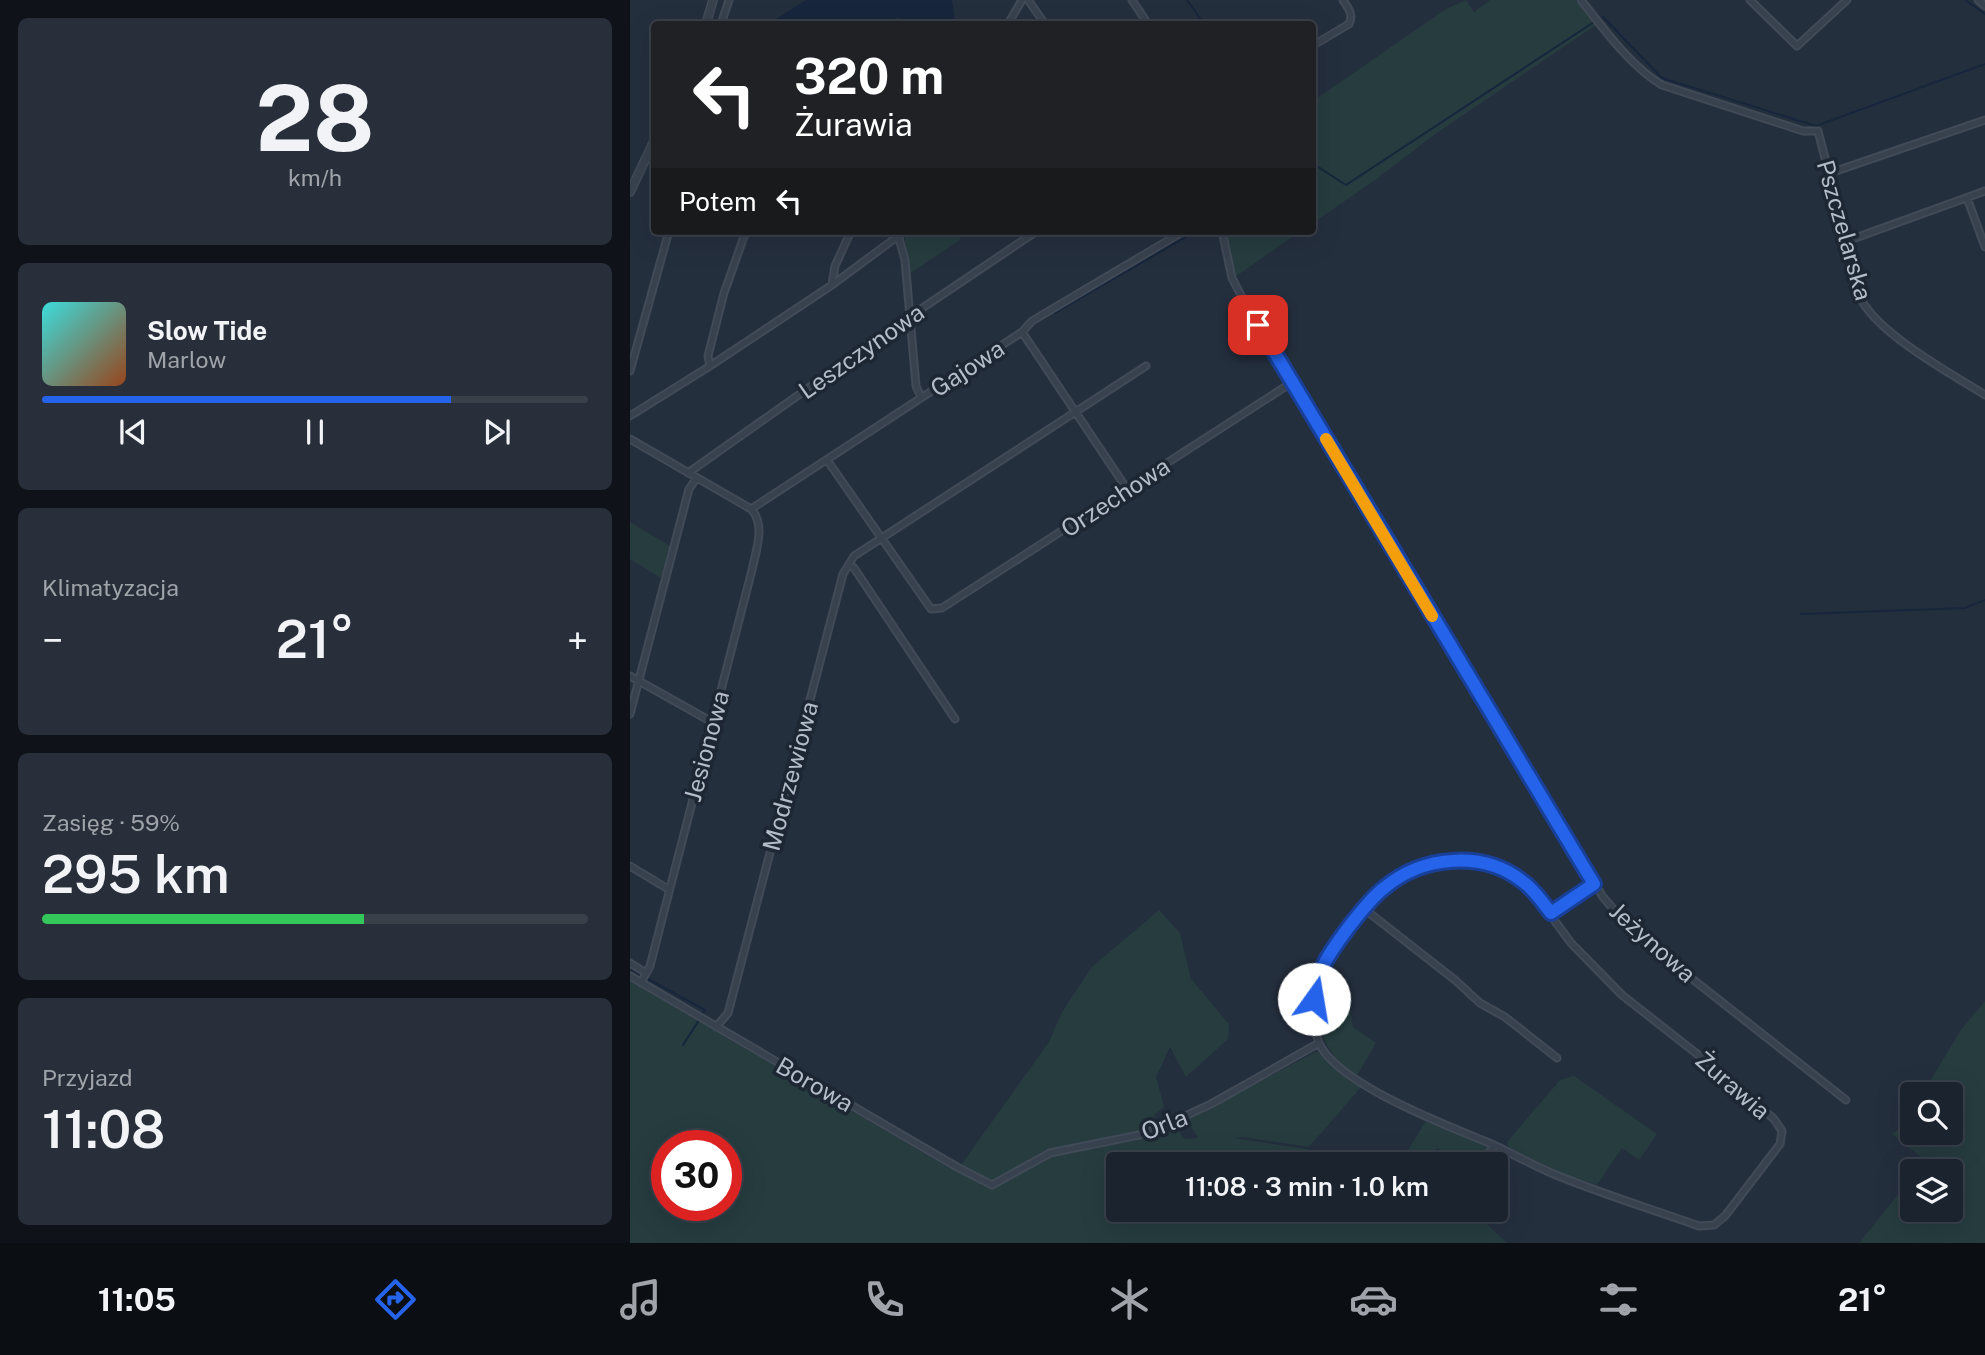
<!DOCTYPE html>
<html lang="pl">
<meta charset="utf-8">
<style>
:root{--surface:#1b232e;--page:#282f3a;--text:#f1f3f6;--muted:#a0a4aa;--line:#39404a;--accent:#2563eb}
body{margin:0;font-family:"Public Sans",sans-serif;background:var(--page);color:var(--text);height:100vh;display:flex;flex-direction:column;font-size:26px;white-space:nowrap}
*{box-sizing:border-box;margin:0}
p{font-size:23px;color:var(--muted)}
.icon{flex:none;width:38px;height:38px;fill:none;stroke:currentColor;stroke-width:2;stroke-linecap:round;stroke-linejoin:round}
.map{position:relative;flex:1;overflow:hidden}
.details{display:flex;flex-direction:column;gap:18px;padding:18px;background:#0f1319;width:630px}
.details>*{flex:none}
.banner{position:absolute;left:21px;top:21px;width:665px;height:214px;border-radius:7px;box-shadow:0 7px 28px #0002,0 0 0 2px var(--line);background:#202124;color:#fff;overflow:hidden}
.fabs{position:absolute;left:1270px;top:1082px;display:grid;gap:14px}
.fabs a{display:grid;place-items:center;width:63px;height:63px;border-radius:7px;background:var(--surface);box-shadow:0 7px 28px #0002,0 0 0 2px var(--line);font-size:35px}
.speed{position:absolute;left:21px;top:1130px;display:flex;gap:14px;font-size:35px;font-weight:700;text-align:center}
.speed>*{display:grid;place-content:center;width:91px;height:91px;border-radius:50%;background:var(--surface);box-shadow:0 7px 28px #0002,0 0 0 2px var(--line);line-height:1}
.speed .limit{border:10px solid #d22;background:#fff;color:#111}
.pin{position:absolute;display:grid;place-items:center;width:60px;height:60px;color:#fff;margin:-30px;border-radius:14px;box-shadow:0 4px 10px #0006}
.me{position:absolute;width:77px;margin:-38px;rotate:13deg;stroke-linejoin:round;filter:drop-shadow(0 0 5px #0008)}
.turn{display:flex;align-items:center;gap:24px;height:147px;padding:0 28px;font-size:32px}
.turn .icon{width:91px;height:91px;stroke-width:2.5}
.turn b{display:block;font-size:49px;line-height:60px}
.then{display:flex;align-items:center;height:66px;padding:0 28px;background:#0003;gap:14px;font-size:26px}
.big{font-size:52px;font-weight:600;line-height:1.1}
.details .card{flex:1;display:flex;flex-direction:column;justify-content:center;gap:10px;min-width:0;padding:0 24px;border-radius:10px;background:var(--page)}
.details .dial{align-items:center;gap:0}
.dial b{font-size:91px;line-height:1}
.song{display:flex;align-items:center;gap:21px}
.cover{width:84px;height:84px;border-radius:10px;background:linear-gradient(135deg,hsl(180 70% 55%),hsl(20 70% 35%))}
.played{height:7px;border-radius:4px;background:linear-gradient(90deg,var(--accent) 75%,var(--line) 75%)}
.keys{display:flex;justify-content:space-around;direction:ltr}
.heat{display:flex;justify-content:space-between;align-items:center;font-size:38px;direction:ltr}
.charge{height:10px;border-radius:5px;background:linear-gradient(90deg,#34c759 59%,var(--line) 0)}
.trip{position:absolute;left:476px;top:1152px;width:402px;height:70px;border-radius:7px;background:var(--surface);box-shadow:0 7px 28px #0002,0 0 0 2px var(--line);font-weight:600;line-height:70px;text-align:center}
.tab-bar{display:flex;height:112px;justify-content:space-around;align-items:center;background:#0b0e12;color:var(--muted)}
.tab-bar .icon{width:49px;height:49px}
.tab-bar .active{color:var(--accent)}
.tab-bar b{font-size:32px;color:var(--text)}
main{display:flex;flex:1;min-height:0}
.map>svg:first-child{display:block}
.green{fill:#263c3f;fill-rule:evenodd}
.water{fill:#17263c}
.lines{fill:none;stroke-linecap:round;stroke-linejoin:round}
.stream{stroke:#17263c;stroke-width:2}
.minor-casing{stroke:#414a57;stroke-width:9}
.tertiary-casing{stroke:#414a57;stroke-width:10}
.minor{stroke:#38414e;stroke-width:5}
.tertiary{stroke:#38414e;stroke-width:7}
.route-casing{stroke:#184099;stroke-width:18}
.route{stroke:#2563eb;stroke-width:12}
.slow{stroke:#f59e0b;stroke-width:12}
.labels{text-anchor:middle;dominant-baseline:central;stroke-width:7;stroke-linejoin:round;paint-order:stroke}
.street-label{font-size:24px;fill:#b4bcc9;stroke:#1d2633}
</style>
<main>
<section class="details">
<div class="card dial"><b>28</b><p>km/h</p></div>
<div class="card">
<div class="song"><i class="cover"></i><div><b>Slow Tide</b><p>Marlow</p></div></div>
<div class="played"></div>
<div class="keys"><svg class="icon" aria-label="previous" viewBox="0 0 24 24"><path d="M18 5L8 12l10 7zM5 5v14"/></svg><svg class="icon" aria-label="pause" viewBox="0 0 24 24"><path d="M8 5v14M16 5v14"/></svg><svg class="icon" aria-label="next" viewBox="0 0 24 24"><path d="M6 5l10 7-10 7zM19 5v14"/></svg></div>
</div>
<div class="card"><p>Klimatyzacja</p>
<div class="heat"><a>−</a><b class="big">21°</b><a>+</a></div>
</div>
<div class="card"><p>Zasięg · 59%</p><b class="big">295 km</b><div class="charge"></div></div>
<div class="card"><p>Przyjazd</p><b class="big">11:08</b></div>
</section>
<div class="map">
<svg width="1355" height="1243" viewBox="0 0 1355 1243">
<rect width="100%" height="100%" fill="#242f3e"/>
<!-- green -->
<path class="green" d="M836,0L844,12L860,0H945L966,25L808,132L745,180L683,223V101L816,9Z
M284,231H329L330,240L279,274L275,237Z
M595,231H671L605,277Z
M0,522L40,546L31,578L0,559Z
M529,910L550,933L561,979L599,1024L598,1039L556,1077L540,1047L526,1077L534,1107L524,1115L528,1124L521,1134L547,1130L555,1139L568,1138L556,1119L688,1051L715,1077L732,1086L679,1147L613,1137L604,1138L750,1160L760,1164H488V1209H841L877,1243H0V981L326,1172L419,1042L432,1012L462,967ZM37,1146H96V1206H37Z
M689,991L718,997L723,1027L746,1043L726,1077C695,1053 685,1030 689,991Z
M1355,1001V1243H1229L1283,1176V1209H1321V1171H1287L1295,1160L1262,1134L1270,1128L1283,1108V1132H1321V1094H1292L1331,1030Z
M944,1076L1027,1134L1009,1160L992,1148L967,1185L938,1176L879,1149L877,1142L930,1080Z
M797,1119L855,1145L857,1150L845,1164H829L807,1148L796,1164H779L772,1160Z"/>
<!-- water -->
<path class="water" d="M176,0H322L325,24H278L273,19L266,18L259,24H143L146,19Z"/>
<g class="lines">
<!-- stream -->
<path class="stream" d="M557,0L574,24
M1335,0L1355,14
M973,17L1032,78L1186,126L1355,64
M682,163L716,185L964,22
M425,313L566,231
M1171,614L1335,608L1355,600
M0,968L9,974
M18,979L75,1010L73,1013
M53,1045L69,1020"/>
<defs>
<path id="minor" d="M398,0L415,24
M502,0L518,24
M951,0C973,28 1001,67 1032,85L1173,131H1188L1232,301C1252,336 1320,373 1355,395
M1120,0L1167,46L1217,0
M1348,0L1355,6
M91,24L99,0
M378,24L392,0
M682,46L719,24C724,15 718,8 713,0
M1206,171L1355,120
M1337,198L1355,247
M267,231L275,260L286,386L291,397
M592,231L602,278L616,305L973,897L1004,933L1216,1100
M1217,241L1355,191
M202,285L205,266L221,231
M392,332L497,489
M80,366L78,356L94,293L116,231
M0,371L39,231
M0,416L80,366L202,285L275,231
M0,439L121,509C136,524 126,551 122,570L20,966L11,983
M197,460L301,609L312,608L661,383
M58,473L279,317L407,231
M121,509L392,332L402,321L554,231
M219,564L224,568L325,719
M0,676L82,722
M0,714L59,489L66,479
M845,861L877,872L900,887L941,943L992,995L1076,1061L1144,1119L1152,1131L1150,1144L1095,1216L1084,1225L1069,1226C1019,1208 968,1193 919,1172C898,1163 878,1151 857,1142C816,1125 707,1084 689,1043C686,1036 685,1025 685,1017C682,978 694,960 717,930C755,879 780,861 845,861Z
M0,866L38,889
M733,908L825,980L850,1003L875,1017L927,1058
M921,913L964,884
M0,963L16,973
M0,976L327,1167L362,1185L420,1153L509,1135L529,1128L581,1104L689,1043
M86,1027L98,1013L213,574L224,556L516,366
M851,1164L864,1145"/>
<path id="tertiary" d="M76,24L83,0
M0,192L24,141"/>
</defs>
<!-- minor casing -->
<use href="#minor" class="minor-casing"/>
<!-- tertiary casing -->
<use href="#tertiary" class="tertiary-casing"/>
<!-- minor -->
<use href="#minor" class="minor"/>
<!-- tertiary -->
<use href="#tertiary" class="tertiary"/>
</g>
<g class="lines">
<defs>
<path id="route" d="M628,325L964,884L921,913C912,902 904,889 892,881C852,850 792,856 754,888C740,899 729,914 718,928C701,951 687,969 684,999"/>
</defs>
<!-- route casing -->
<use href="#route" class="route-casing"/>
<!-- route -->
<use href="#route" class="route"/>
<!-- slow -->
<path class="slow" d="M696,439L802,616"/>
</g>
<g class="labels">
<!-- street labels -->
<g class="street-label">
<text transform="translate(1215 230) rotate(74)">Pszczelarska</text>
<text transform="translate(231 351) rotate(-35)">Leszczynowa</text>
<text transform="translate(337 368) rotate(-33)">Gajowa</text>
<text transform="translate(485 497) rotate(-33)">Orzechowa</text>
<text transform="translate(76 746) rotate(-75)">Jesionowa</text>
<text transform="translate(160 776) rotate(-75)">Modrzewiowa</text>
<text transform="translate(1023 942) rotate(42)">Jeżynowa</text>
<text transform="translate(185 1084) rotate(30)">Borowa</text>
<text transform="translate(1103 1085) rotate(41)">Żurawia</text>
<text transform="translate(534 1124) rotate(-21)">Orla</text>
</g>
</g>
</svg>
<div class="fabs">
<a><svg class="icon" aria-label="search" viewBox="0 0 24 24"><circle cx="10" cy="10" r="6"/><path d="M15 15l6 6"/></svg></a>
<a><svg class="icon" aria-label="layers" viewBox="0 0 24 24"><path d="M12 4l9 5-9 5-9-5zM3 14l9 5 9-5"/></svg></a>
</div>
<div class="speed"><div class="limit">30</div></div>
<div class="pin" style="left:628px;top:325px;background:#d93025"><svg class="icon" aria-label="arrive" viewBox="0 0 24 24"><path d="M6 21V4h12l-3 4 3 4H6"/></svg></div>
<svg class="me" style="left:684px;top:999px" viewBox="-20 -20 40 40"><circle r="19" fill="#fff"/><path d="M0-13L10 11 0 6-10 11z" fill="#2563eb"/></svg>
<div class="trip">11:08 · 3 min · 1.0 km</div>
<div class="banner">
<div class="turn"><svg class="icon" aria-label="left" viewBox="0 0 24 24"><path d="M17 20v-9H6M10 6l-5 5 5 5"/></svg><div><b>320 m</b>Żurawia</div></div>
<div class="then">Potem<svg class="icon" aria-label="left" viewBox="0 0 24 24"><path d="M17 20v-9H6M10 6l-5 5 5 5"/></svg></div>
</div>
</div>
</main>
<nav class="tab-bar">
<b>11:05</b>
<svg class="icon active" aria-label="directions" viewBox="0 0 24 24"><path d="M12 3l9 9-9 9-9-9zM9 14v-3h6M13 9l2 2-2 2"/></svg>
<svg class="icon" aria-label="music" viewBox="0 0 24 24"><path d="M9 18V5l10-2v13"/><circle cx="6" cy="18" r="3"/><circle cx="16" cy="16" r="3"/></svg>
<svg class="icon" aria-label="phone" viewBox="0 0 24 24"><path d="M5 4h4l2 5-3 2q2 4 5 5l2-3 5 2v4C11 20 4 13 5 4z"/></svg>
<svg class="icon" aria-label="climate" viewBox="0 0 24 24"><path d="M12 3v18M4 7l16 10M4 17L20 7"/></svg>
<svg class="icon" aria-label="car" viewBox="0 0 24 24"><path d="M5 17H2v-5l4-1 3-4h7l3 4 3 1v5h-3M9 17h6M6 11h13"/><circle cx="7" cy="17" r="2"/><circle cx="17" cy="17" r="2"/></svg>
<svg class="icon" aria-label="filters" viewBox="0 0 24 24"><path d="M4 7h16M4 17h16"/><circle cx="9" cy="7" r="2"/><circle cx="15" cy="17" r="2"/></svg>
<b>21°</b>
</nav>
